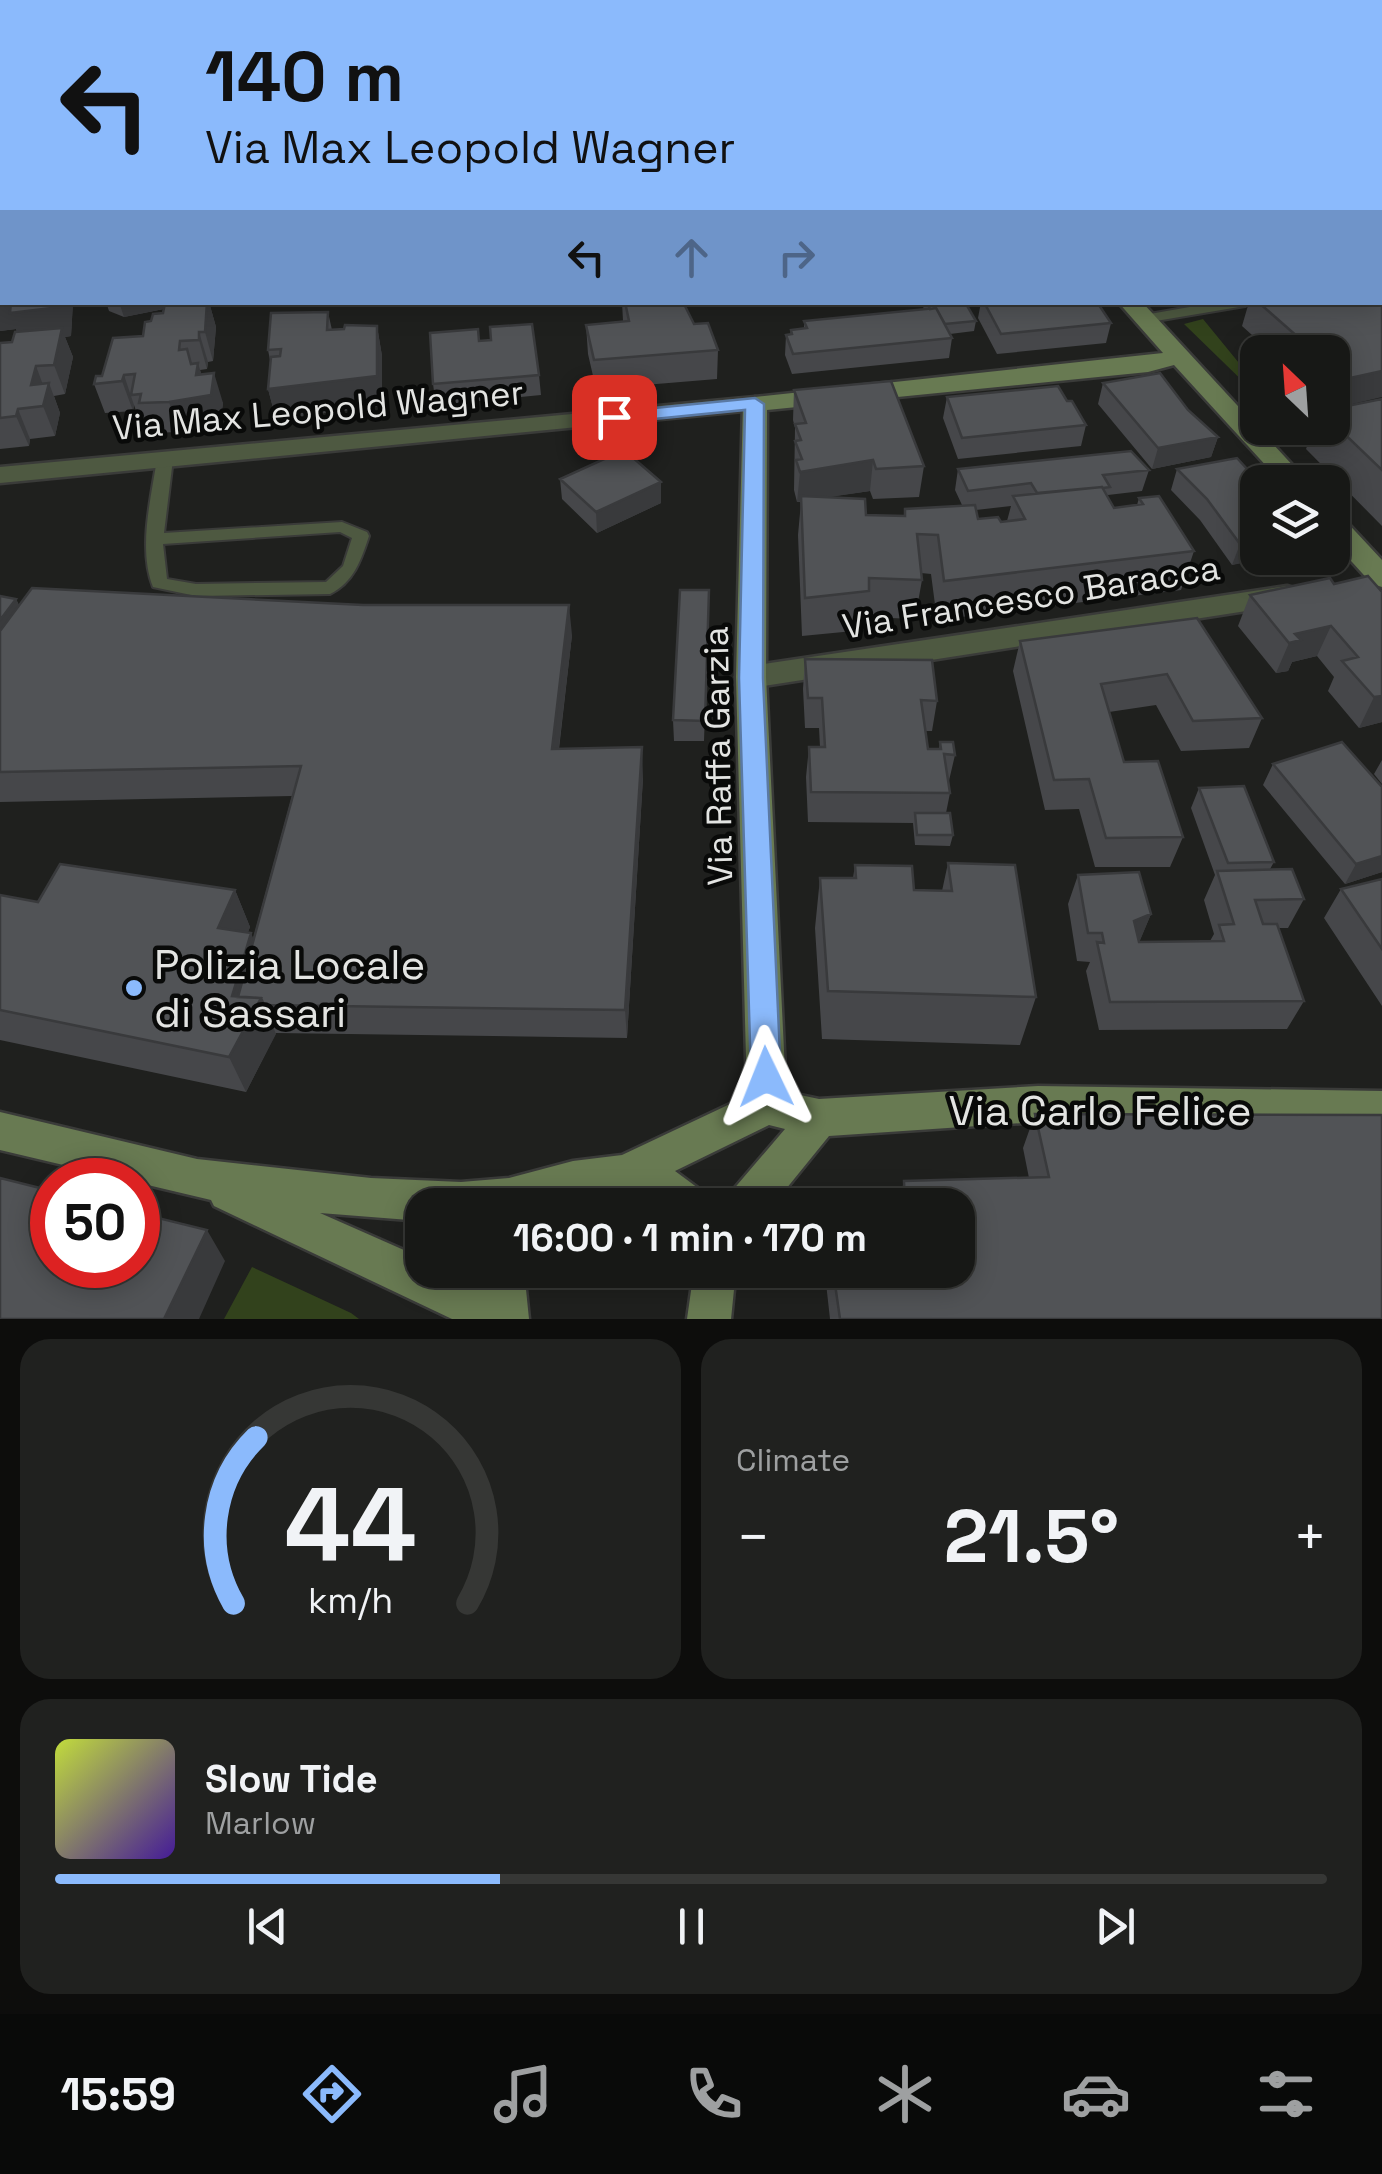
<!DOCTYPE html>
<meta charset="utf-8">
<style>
:root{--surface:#171816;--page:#20211f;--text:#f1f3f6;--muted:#9ea0a1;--line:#363735;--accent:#8bbafc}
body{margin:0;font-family:"Space Grotesk",sans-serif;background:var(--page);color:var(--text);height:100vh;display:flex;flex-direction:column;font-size:38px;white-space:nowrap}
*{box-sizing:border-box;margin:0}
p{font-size:32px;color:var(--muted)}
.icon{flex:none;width:55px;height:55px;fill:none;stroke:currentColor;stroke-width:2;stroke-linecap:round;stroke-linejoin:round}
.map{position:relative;height:1319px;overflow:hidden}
.panel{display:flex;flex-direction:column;gap:20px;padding:20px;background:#0d0d0c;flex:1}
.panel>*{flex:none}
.top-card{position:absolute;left:0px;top:0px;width:1382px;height:305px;box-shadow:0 5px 25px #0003,0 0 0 2px var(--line);background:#8bbafc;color:#111;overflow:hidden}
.needle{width:65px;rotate:335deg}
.buttons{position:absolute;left:1240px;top:335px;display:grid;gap:20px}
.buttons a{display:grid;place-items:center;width:110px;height:110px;border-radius:20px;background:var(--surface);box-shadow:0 5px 25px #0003,0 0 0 2px var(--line);font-size:50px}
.speed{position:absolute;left:30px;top:1158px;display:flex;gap:20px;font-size:50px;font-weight:700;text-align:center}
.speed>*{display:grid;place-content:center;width:130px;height:130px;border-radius:50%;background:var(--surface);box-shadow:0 5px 25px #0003,0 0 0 2px var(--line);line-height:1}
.speed .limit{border:15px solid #d22;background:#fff;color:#111}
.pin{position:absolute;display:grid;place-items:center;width:85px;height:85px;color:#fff;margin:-42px;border-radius:20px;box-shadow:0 5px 15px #0006}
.me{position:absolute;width:110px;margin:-55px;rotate:358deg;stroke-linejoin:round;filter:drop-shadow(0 0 8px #0008)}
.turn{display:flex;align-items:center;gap:35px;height:210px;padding:0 40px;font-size:45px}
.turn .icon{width:130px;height:130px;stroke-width:2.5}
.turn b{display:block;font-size:70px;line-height:85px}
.lanes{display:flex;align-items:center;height:95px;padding:0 40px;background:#0003;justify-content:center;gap:50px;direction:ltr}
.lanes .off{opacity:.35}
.big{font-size:75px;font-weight:700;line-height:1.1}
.panel .tile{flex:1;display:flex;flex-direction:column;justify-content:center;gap:15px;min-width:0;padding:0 35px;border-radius:30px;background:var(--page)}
.panel .dial{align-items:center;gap:0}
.dial svg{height:260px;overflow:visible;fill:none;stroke:var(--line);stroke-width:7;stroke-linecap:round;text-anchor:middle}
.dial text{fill:var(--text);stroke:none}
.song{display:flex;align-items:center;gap:30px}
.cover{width:120px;height:120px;border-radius:15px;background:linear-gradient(135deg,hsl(70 70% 55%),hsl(260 70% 35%))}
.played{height:10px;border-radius:5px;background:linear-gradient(90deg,var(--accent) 35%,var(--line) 35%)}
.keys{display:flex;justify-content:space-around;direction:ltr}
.heat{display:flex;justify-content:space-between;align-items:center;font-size:55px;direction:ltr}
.panel .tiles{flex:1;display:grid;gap:20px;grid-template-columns:1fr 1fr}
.tile:last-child{grid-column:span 2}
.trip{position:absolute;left:405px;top:1188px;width:570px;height:100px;border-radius:30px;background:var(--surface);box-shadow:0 5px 25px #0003,0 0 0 2px var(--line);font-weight:700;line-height:100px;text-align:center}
.tabs{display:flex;height:160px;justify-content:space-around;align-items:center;background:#090a09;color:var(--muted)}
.tabs .icon{width:70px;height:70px}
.tabs .current{color:var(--accent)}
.tabs b{font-size:45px;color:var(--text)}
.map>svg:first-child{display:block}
.green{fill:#32421c}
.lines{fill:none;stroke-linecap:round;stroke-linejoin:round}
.lane-casing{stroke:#3a3b39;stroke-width:4}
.street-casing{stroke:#3a3b39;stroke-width:5}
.secondary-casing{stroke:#3a3b39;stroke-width:5}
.lane{fill:#4e5941;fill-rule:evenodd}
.street{fill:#4e5941;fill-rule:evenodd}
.secondary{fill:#687a52;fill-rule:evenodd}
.wall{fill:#46474a;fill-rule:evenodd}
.shaded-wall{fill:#393a3c}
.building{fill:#515356;stroke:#393a3c;stroke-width:2.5}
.route{fill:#8bbafc;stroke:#5a79a4;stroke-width:2.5}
.poi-dot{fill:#8bbafc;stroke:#090a09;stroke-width:4}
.labels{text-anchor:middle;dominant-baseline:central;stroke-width:9;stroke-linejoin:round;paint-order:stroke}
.street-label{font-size:35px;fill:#e3e4e2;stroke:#090a09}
.near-poi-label{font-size:42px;fill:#e3e4e2;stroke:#090a09;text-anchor:start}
.near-street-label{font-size:42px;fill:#e3e4e2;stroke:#090a09}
</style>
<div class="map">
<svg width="1382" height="1319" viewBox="0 0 1382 1319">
<rect width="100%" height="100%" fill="#1f201e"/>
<!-- green -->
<path class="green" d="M1203,319L1257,385V395L1184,324Z
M252,1267L351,1313L359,1319H224Z"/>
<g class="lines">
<defs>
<path id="lane" d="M1380,185H1382V193H1380Z
M1218,302H1251L1245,306L1144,323L1137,319L1144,315Z
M165,454L173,459L164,533L342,522L367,532L369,536C361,560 354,582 330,594L196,596L153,587C138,549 151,498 157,459ZM340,532L352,538L343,566L326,582L196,584L167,579L163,544Z"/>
<path id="street" d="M755,397L764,399L767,404L764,409L0,483V467Z
M1287,586L1297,589L1301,596L1297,603L751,688L740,685L736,677L740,669L751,666Z"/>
<path id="secondary" d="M695,0H712L713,2H696Z
M1118,302H1142L1308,482H1281L1174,365L1148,372L767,410L766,677L786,1092L819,1099L1038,1086L1382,1091V1127L1038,1122L829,1136L773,1205H726L732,1191L785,1129L769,1125L675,1171L702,1191L708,1205H656L625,1195L590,1197L569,1205H422V1221L320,1213L422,1258V1270H449L483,1289L482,1270H524L529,1319H452L214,1206L211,1200L0,1150V1112L197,1159L371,1178L461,1182L509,1178L573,1161L622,1155L747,1096L736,677L743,404L755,397L1163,353Z
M1332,514L1342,517L1382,560V587L1372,584L1332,540Z
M694,1270H736L731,1319H687Z"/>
</defs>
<!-- lane casing -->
<use href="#lane" class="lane-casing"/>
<!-- street casing -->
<use href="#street" class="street-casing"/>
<!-- secondary casing -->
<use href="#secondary" class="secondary-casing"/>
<!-- lane -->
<use href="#lane" class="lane"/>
<!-- street -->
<use href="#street" class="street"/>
<!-- secondary -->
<use href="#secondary" class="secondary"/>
</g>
<!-- wall -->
<path class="wall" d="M79,0H115L114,2H80Z
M149,0H184V1L167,2H149Z
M1380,40L1382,41V128L1380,127Z
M0,241L2,302H73L71,336L65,337L73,357L65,394L54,396L60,413L55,436L30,439L29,446L0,449V343L12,342L17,332L16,329L0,331Z
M106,302H209L216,327L213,361L208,362L207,369L200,370L201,374L223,403L220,424L179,432L149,433L147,425H141L134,405L133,411L105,413L94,384L143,336L151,321L163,313L164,309L124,317L109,311Z
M622,302H683L694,324L718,350L717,379L596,389L588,354L586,325L623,321Z
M922,302H965L976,321L974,331L950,334L952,338L949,358L792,374L785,355L786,335H790L791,330L804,329V321L924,310Z
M981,302H1097L1111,323L1106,343L997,354L978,318Z
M1249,302H1380L1345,406L1382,399V526L1306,449L1314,428H1332V352H1271L1242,326Z
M328,312L332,330L377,326L382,356V406L276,419L268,389L270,360L268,350Z
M491,340L539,375L541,395L436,405L433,384L480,341Z
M1103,383L1218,437L1211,457L1152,469L1098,404Z
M794,390L924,466L919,497L873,499L870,491L827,497L866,515L904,516L905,509L962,505L955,490L958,469L1149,470L1142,491L1108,495V497L1114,508L1137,505L1139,498L1194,551L1181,590L937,620L931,574L921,573L922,580L915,619L866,617L864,630L802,636L798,535L801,502H797L794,490L795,428L793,420ZM1011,506L1007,521L1001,522L978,519L976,510Z
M947,397L1086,425L1081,446L958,459L943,418Z
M1237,458L1258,558L1232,565L1200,520L1171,490L1177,469Z
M560,479L661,503L597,533L562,499Z
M1368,576L1382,722L1359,728L1328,691L1334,677L1317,656L1292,662L1288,671L1276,673L1238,626L1250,595L1334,584Z
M709,590L704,741H674L673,720Z
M0,596L16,599L19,605L572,635L559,749L643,778L627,1038L276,1033L246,1092L0,1040V895L38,902L235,890L250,927L248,932L251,933L253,939L292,796L0,802Z
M1197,618L1262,718L1249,748L1181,751L1156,705L1109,712L1124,762L1183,837L1170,867H1095L1079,809L1045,810L1013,671L1020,641Z
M805,659L937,701L932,731H925L928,749H939L940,742L955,755L948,785L950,793L946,813L953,835L950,846L915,845L913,823L808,822L806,777L809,747H820L819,728H805L803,689Z
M1382,760V784L1374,774Z
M1273,764L1382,787V872L1345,884L1263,785Z
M1199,788L1274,862L1270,869L1304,899L1288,928H1278L1304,1001L1287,1029L1099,1030L1086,971L1090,962L1077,961L1068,904L1078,875L1151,914L1139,942L1210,941L1214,934L1204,900L1215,875L1191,808Z
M948,863L1036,997L1020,1045L822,1039L815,928L820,878H853L855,865L914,890L942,891Z
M1382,879V1006L1324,918L1341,889Z
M1035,1114L1382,1319H830L826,1283L828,1270H958L1029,1178L1023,1148Z
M904,1181L905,1205H898Z"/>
<!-- shaded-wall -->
<path class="shaded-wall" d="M6,0H53L36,2H6Z
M1172,0H1223L1222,2H1171Z
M0,61L2,68V114L0,118Z
M2,204V225L0,226V205Z
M0,300H2V302H73L71,336L65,337L73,357L65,394L54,365L21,343L16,329L0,331Z
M119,302H177L178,306L124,317Z
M207,302H209L216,327L213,361L205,332Z
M377,326L382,356V406L276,419L268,389Z
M199,332L208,362L207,369L199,340Z
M198,363L207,393L214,373L223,403L220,424L179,432L169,402L196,375Z
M36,366L46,393L49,383L60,413L55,436L43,406L31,385Z
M1382,371V397L1332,409V382Z
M124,375L134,405L133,411L122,381Z
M18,409L30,439L29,446L16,416Z
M1218,437L1211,457L1152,469L1158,448Z
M873,460L870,491L797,502L800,472Z
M661,482V503L597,533L596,512Z
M1258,540V558H1269L1232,565L1240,544Z
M16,599L35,638L0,684V620Z
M569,605L572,635L555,780L552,749Z
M1331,626L1317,656L1292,662L1288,671L1276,673L1289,643L1295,634Z
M1382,696V722L1359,728L1374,697Z
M642,747L643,778L627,1038L625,1010Z
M1382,856V872L1345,884L1356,864Z
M235,890L250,927L234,965L218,928Z
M1151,914L1139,943L1134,921Z
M251,933L266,970L236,1004L232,996Z
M261,998L276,1034L246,1092L229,1057Z
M207,1230L225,1261L199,1319H164Z"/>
<!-- building -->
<path class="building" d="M459,0H537L539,2H436Z
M575,0H670L671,1L655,2H576Z
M941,0H988L974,2H933Z
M1001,0H1204L1209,2H1004Z
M1256,0H1308L1312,2H1260Z
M0,30H2V53H0Z
M1380,40L1382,41V72L1380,71Z
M2,166V204L0,205V167Z
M0,241H2V300H0Z
M1380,259H1382V371L1332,382V352H1313H1315L1258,302H1380Z
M11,302H60V307L10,313Z
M207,302L205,332H199V340L180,341L179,350L187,349L191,364L198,363L196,375L214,373L211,395L169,402L139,403L141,394L131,395L135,374L124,375L122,381L94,384L96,376H102L113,338L143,336L145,322L151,321L153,314L163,313L165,303Z
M625,302H683L694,324L708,323L718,350L594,360L586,325L629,321Z
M927,302H965L976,321L945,324L936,308L930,309Z
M984,302H1097L1111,323L1001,334Z
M936,308L952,338L793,354L786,335L792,334L791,330L807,328L804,321Z
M328,312L327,330L344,329L345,325L377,326V376L268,389L271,357L280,356L281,349L268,350L271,313Z
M532,324L539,375L433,384L430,333L478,329L479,341L491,340L490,327Z
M62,328L54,365L36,366L31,385L49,383L43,406L18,409L16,416L0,418V343L12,342L15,332Z
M1160,373L1188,410L1218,437L1158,448L1103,383Z
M891,381L924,466L876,469L873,460L800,472L796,460L802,459L795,441L801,440L795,424L806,423L794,390Z
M1058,386L1067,401H1072L1086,425L962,438L947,397Z
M1382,399V470L1332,422V409Z
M624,450L661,482L596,512L560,479Z
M1131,451L1149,470L1103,475L1110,487L1103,488L1102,487L1037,493L1031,483L968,491L958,469Z
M1237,458L1259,482H1258V540L1240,544L1207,499L1177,469Z
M1102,487L1114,508L1143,504L1139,498L1159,496L1194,551L944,581L938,535L917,534L922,580L869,578V591L805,598L801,496L865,499L866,515L905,516V509L975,505L978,519L998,517L1001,522L1025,519L1013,496Z
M1368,576L1382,592V696L1374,697L1342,661L1358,657L1331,626L1295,634L1301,640L1289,643L1250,595L1330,578L1334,584Z
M32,588L363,605H569L552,749L642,747L625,1010L264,1005L261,998L238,997L301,766L0,772V631Z
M680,590H709L705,721L673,720Z
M0,596L16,599L0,620Z
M1197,618L1262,718L1193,721L1167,674L1101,684L1124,762L1158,761L1183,837L1106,838L1089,779L1054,780L1020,641Z
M805,659L932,660L937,701L921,700L928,749H941L940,742H953L955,755L944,754L950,793L811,792L809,747H825L822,698H808Z
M1342,742L1382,787V856L1356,864L1273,764Z
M1244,786L1274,862L1228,863L1199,788Z
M915,813H950L953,835H917Z
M948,863L1015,865L1036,997L828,991L820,878H856L855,865L912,866L914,890L952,891Z
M60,864L235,890L218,928L251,933L232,996L261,998L229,1057L0,1010V895L38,902Z
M1292,869L1304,899L1255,900L1263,924H1277L1304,1001L1110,1002L1097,942L1104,943L1102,933H1088L1078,875L1139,872L1151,914L1134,921L1139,942L1224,941L1219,925L1234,924L1217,871Z
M1382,879V949L1341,889Z
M1035,1114L1382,1115V1319H840L833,1270H958V1205H905L904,1181L1049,1177Z
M0,1178L52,1191V1265H138V1213L207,1230L164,1319H0Z"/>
<!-- route -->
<path class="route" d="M755,398L764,404L763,678L781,1077L776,1087L766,1091L756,1087L751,1077L739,678L745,410L614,423L604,417L614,412Z"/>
<!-- markers -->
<circle class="poi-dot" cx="134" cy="988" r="10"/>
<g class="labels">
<!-- street labels -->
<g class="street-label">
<text transform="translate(318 410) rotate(-5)">Via Max Leopold Wagner</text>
<text transform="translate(1031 597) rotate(-9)">Via Francesco Baracca</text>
<text transform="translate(718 756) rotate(-91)">Via Raffa Garzia</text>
</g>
<!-- near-poi labels -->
<g class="near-poi-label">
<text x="154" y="964">Polizia Locale<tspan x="154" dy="48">di Sassari</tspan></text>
</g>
<!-- near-street labels -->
<g class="near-street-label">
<text x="1100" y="1110">Via Carlo Felice</text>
</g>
</g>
</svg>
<div class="buttons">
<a><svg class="needle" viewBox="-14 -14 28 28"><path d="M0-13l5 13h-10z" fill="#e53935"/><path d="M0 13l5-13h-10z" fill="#9ea0a1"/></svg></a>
<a><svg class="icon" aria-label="layers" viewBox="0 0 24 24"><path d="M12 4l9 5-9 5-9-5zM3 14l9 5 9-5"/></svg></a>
</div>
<div class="speed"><div class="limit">50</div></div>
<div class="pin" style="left:614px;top:417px;background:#d93025"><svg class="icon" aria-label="arrive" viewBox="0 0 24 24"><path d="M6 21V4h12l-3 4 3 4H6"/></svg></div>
<svg class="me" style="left:766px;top:1077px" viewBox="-20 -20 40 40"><path d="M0-17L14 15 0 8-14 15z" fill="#8bbafc" stroke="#fff" stroke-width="4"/></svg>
<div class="trip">16:00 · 1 min · 170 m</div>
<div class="top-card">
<div class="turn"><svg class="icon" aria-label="left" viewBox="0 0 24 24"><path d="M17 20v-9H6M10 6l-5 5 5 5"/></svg><div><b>140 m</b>Via Max Leopold Wagner</div></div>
<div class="lanes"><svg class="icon" aria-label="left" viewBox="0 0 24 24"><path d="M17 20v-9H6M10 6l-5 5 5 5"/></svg><svg class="icon off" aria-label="ahead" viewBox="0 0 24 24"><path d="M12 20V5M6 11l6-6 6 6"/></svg><svg class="icon off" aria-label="right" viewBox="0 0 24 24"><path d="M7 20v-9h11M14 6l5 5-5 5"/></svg></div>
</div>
</div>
<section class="panel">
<div class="tiles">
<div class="tile dial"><svg viewBox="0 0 100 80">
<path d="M14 69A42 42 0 1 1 86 69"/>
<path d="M14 69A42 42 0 0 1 21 18" stroke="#8bbafc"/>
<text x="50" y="56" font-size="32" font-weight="700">44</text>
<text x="50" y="72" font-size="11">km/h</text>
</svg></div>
<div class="tile"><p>Climate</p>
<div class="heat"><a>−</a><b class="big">21.5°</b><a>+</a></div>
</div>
<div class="tile">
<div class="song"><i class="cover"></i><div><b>Slow Tide</b><p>Marlow</p></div></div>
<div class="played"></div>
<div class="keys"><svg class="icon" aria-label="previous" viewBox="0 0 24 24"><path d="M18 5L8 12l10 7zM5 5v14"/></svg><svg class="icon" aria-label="pause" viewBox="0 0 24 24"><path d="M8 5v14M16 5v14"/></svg><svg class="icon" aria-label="next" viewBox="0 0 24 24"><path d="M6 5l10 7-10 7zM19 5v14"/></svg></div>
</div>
</div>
</section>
<nav class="tabs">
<b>15:59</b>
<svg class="icon current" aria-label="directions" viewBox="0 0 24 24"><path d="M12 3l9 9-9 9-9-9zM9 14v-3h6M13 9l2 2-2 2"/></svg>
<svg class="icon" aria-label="music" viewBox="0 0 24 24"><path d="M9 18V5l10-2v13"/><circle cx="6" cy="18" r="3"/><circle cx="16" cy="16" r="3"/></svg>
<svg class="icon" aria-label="phone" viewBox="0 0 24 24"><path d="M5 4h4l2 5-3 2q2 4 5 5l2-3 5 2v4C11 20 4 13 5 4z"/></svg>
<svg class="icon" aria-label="climate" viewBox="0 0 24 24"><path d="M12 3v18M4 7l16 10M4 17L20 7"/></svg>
<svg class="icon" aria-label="car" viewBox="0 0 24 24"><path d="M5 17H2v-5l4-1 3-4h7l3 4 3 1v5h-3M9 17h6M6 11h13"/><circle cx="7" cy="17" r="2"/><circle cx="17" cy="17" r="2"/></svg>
<svg class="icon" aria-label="filters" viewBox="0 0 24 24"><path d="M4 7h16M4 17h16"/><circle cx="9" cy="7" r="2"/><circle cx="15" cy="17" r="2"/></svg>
</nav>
